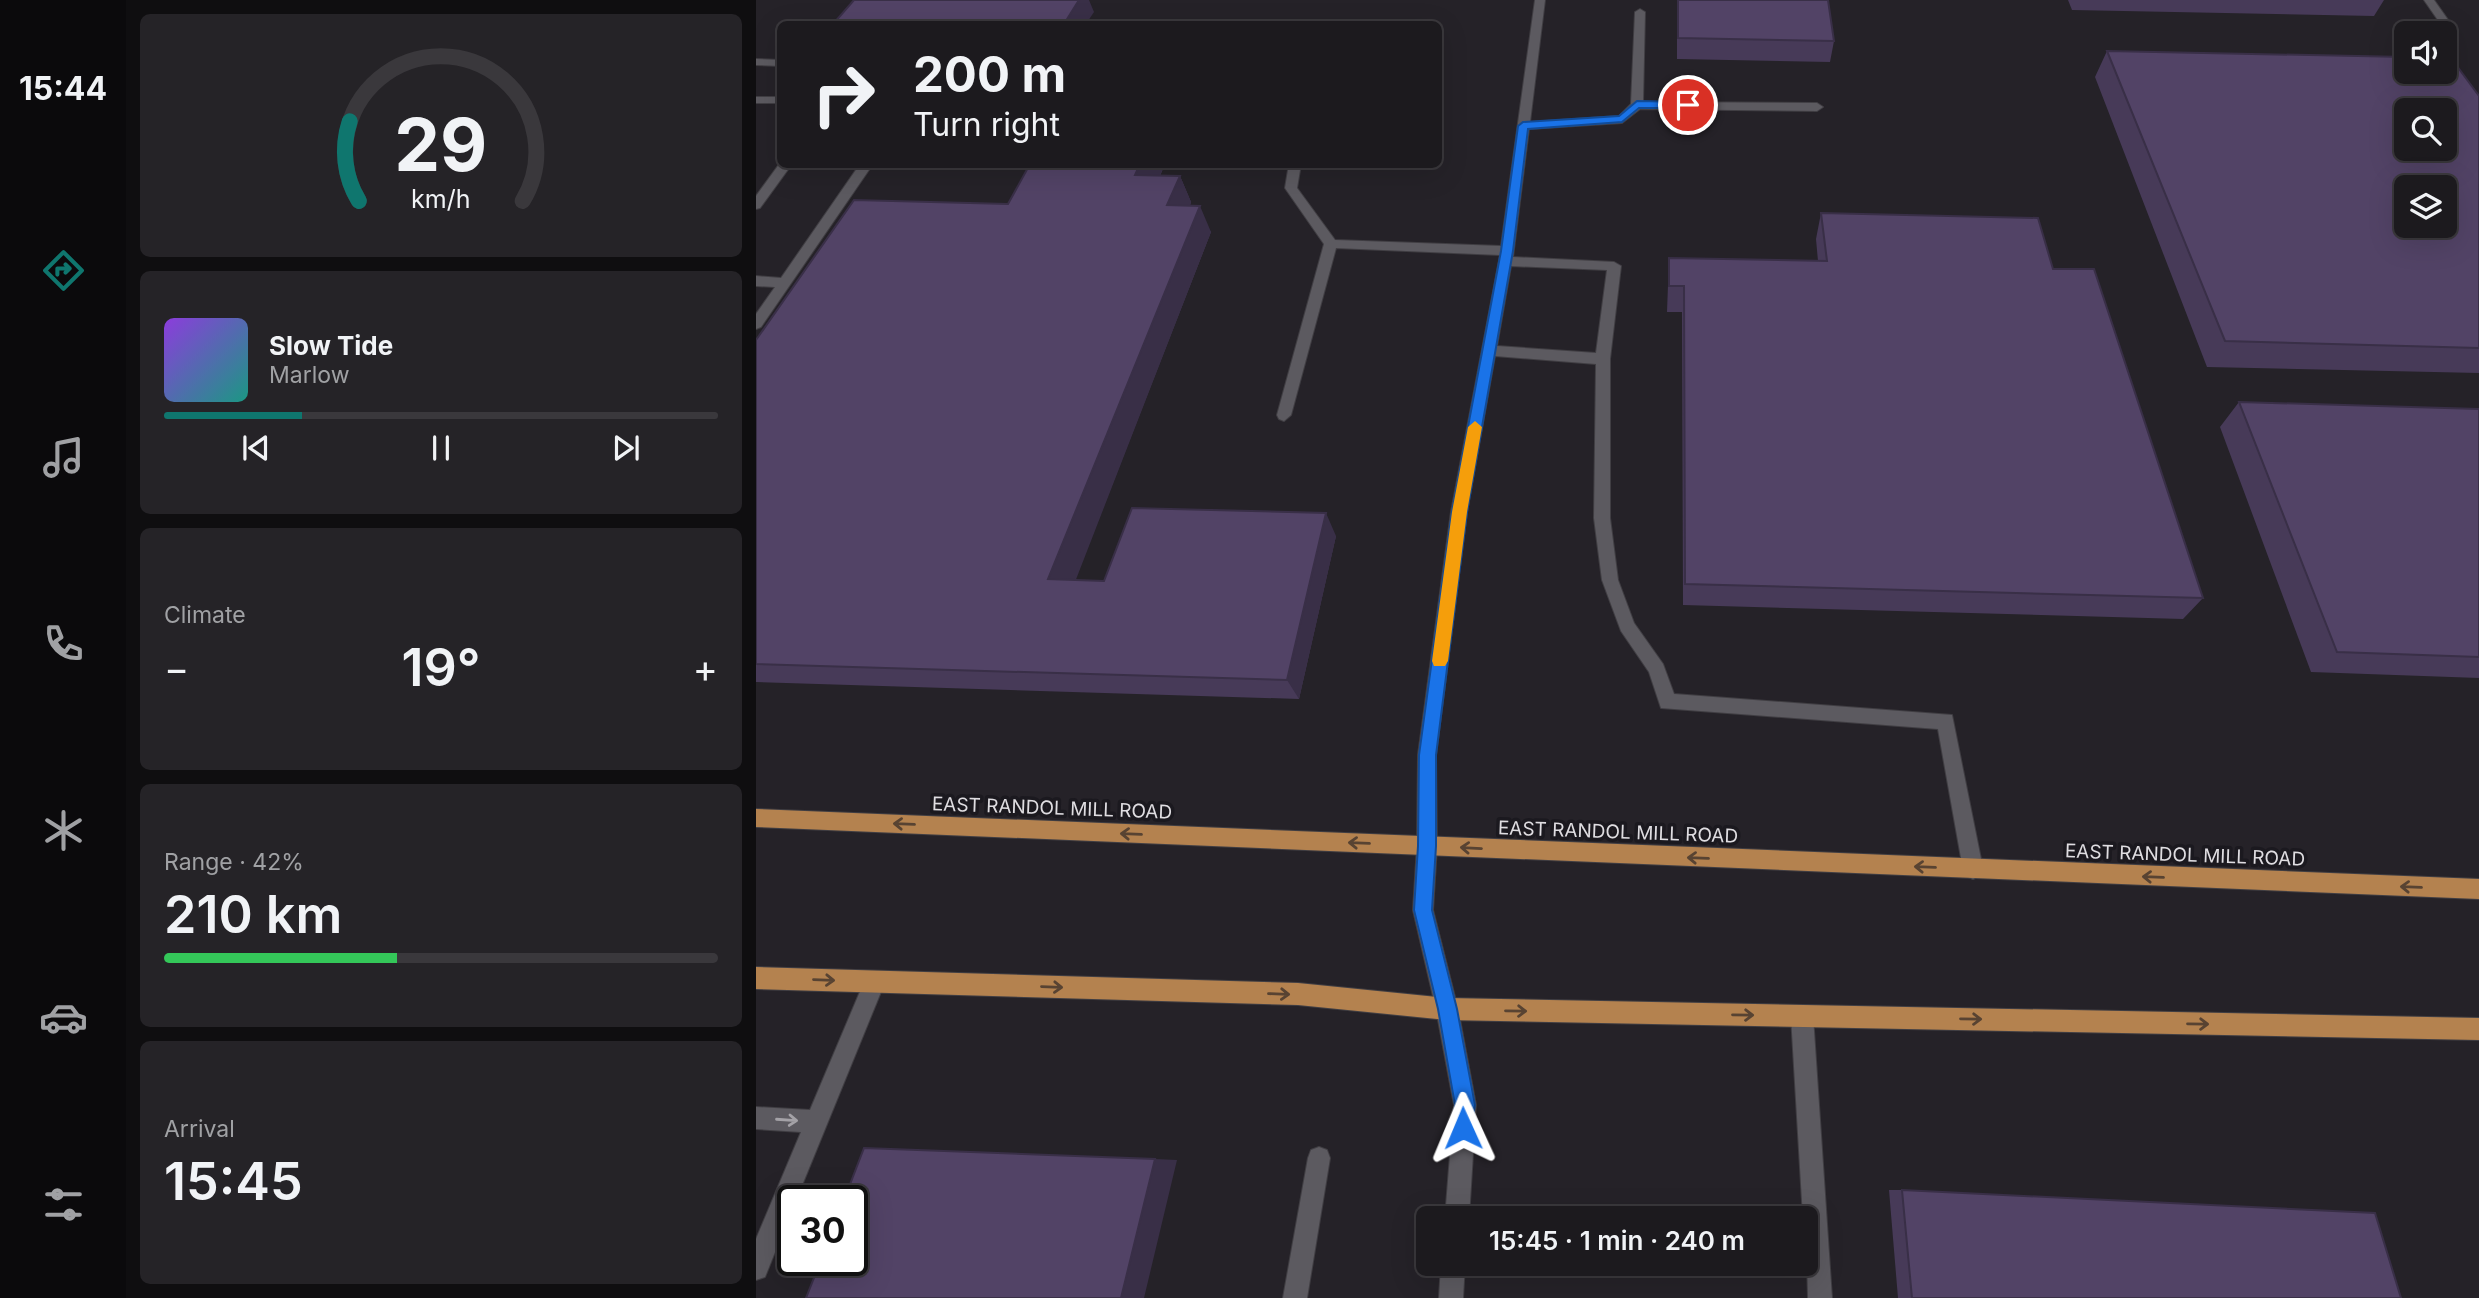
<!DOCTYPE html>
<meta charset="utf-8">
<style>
:root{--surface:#1c1a1e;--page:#252327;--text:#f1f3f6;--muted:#a0a1a4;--line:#3a383c;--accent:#0f766e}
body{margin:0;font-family:Inter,sans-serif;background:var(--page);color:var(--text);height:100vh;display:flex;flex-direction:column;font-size:26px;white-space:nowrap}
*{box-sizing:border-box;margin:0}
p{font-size:23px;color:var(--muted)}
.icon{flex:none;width:38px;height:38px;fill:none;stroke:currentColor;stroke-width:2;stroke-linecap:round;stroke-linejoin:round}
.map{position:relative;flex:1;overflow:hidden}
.panel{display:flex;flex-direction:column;gap:14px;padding:14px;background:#0f0e10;width:630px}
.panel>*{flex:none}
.banner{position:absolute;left:21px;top:21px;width:665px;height:147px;border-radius:10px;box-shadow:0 7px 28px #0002,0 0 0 2px var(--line);background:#1c1a1e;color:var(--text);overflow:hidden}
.tools{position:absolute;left:1638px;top:21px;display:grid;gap:14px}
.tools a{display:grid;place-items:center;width:63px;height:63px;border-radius:10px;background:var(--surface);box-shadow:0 7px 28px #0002,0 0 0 2px var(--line);font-size:35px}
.speed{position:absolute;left:21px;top:1185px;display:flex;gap:14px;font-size:35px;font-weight:700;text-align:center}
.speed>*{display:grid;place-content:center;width:91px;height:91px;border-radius:50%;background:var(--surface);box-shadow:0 7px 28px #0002,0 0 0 2px var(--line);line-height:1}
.speed .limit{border:4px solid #111;border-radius:10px;background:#fff;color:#111}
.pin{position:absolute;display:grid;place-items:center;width:60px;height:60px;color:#fff;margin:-30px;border:4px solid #fff;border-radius:50%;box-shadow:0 2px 7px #0007}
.me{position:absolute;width:77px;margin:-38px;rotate:359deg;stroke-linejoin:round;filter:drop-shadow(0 0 5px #0008)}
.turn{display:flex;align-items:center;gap:24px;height:147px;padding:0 21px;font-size:32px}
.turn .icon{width:91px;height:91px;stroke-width:2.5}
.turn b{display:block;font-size:49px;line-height:60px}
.big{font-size:52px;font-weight:600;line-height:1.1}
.panel .widget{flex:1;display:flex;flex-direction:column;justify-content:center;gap:10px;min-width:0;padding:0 24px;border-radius:10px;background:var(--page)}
.panel .dial{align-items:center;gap:0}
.dial svg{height:182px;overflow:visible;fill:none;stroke:var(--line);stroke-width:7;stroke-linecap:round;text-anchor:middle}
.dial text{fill:var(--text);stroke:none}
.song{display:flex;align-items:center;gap:21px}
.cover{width:84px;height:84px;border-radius:10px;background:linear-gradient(135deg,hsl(270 70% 55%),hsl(170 70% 35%))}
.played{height:7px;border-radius:4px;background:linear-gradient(90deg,var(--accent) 25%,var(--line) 25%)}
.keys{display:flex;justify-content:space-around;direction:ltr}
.heat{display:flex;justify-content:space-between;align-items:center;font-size:38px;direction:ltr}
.charge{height:10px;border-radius:5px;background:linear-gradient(90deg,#34c759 42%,var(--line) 0)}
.trip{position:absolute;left:660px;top:1206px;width:402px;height:70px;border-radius:10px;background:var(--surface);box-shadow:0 7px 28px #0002,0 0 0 2px var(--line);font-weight:600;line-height:70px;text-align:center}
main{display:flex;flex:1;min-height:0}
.tabs{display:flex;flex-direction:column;width:126px;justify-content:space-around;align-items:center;background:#0b0a0c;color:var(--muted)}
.tabs .icon{width:49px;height:49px}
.tabs .selected{color:var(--accent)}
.tabs b{font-size:32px;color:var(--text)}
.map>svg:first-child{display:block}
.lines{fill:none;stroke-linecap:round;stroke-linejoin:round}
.minor-casing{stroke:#403e43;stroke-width:2}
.major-casing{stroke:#403e43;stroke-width:2}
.minor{fill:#5c5a60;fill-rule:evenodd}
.major{fill:#b4824f;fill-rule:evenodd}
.wall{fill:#473a58}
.shaded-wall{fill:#392f47}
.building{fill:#524366;stroke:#392f47;stroke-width:2;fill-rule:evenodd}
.oneway{stroke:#584332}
.oneway2{stroke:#a4a2a7}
.route{fill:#1a73e8;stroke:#114b97;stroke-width:2}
.slow{fill:#f59e0b}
.labels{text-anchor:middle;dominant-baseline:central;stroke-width:7;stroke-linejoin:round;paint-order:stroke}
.street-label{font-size:19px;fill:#dfdde1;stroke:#1b191f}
</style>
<main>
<nav class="tabs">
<b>15:44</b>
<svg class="icon selected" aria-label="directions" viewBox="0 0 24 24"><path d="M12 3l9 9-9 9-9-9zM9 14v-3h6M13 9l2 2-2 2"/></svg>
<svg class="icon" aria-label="music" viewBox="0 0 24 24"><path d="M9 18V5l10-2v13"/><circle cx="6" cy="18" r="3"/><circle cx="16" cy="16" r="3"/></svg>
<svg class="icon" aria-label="phone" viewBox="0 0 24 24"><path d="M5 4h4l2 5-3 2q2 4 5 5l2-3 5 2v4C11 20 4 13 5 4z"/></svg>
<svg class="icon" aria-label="climate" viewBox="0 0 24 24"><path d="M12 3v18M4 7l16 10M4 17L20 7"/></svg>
<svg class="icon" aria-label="car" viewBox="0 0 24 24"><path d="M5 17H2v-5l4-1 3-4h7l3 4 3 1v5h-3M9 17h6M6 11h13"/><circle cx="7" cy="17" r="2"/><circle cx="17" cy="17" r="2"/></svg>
<svg class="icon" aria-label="filters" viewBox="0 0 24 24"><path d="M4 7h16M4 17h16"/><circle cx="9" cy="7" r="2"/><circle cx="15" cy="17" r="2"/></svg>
</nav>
<section class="panel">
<div class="widget dial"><svg viewBox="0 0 100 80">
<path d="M14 69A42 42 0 1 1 86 69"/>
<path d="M14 69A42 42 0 0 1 10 34" stroke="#0f766e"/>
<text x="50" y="56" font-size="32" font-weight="700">29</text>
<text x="50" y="72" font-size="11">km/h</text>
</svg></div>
<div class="widget">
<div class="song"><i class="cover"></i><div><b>Slow Tide</b><p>Marlow</p></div></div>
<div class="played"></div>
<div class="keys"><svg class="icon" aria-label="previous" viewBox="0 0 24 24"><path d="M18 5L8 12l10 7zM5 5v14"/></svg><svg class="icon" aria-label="pause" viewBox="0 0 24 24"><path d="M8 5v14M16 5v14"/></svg><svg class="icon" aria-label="next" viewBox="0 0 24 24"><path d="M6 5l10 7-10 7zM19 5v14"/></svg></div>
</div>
<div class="widget"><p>Climate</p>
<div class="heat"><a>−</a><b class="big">19°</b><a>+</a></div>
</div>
<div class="widget"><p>Range · 42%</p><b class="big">210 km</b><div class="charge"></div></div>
<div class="widget"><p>Arrival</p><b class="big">15:45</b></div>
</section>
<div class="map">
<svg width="1723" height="1298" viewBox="0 0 1723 1298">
<rect width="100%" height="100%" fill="#252228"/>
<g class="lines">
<defs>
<path id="minor" d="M779,0H789L774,122L863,116L875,104L879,12L884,9L889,12L887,102L1061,103L1067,107L1061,111L884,109L866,123L773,129L757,257L858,262L865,266L854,359V518L862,580L878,623L907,664L918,694L1196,715L1227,869L1224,876L1217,879L1210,876L1207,869L1182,729L905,708L893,672L865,631L846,580L838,518L840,364L739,356L711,512L680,755L681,846L677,910L702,1009L720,1105L713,1218H689L698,1105L680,1009L657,910L661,846L662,755L695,512L744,255L580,248L535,415L528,421L523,419L521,415L568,244L529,188L533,164H545L541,188L579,240L745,246ZM755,266L851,270L840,353L741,346Z
M1668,0H1678L1702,34L1701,36H1693Z
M0,59L24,60V66L0,65Z
M0,97H24V103H0Z
M24,163L36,164L4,208L0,209V196Z
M104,164H117L5,327L0,329V314L19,287L0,286V276L25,278Z
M118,971L125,975L129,982L40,1200H37V1207L9,1277L0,1280V1239L45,1132L0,1129V1107L54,1110L111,975Z
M1046,1005L1054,1008L1057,1016L1076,1298H1052L1050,1218H1047L1035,1016L1038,1008Z
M563,1147L571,1150L574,1158L551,1298H527L552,1158L555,1150Z
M685,1264H709L707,1298H683Z"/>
<path id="major" d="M0,809L1723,879V899L0,827Z
M0,967L542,983L691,998L1723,1018V1040L691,1020L542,1005L0,989Z"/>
</defs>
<!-- minor casing -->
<use href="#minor" class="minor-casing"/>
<!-- major casing -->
<use href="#major" class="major-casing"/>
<!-- minor -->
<use href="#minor" class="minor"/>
<!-- major -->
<use href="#major" class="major"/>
</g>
<!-- wall -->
<path class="wall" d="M921,0H1072L1078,41L1074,62L921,59Z
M1312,0H1628L1618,16L1316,10Z
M1351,51L1723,96V373L1451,367L1339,77Z
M274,164H409L404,176H424L435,202L434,206L455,232L319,580L348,581L580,536L543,699L0,682V340L252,204Z
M1065,213L1297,269L1447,598L1427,619L927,605L926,312H911L913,258L1062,261L1060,239Z
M1483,402L1723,409V678L1555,672L1464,427Z
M1133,1190H1146L1645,1298H1142Z"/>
<!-- shaded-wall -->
<path class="shaded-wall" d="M323,0H333L338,12L330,24H308Z
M384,164H409L392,202L379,175Z
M424,176L435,202L423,231L411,205Z
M444,206L455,232L312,600L292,579Z
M570,513L580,536L543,699L531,680Z
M399,1159L421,1160L388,1298H365Z"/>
<!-- building -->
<path class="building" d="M98,0H323L308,24H77Z
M922,0H1072L1078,41L922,38Z
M1351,51L1650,57V72H1689V58H1695L1723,96V348L1469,341ZM1650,110H1689V149H1650ZM1650,187H1689V226H1650Z
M274,164H384L379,175L424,176L411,205L444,206L292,579L348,581L376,508L570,513L531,680L0,664V340L98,200L252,204Z
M1065,213L1282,218L1297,269H1338L1447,598L929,584L928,286H913V258L1071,261Z
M1483,402L1723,409V657L1581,652Z
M108,1148L399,1159L365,1298H50L65,1260H96V1200H88Z
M1146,1190L1619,1213L1645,1298H1156Z"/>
<!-- one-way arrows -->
<defs><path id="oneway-shaft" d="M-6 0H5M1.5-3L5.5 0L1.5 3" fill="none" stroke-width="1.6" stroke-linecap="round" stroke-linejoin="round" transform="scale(1.75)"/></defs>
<g class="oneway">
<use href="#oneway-shaft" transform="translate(148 824) rotate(-178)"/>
<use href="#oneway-shaft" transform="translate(375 834) rotate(-178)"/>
<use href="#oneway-shaft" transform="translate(603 843) rotate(-178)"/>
<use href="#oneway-shaft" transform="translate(715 848) rotate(-177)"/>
<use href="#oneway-shaft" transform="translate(942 858) rotate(-178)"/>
<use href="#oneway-shaft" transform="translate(1169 867) rotate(-178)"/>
<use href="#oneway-shaft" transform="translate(1397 877) rotate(-178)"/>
<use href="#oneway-shaft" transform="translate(1655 887) rotate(-178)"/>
<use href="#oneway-shaft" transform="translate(68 980) rotate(2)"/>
<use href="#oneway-shaft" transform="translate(296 987) rotate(2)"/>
<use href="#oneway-shaft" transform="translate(523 994) rotate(2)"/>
<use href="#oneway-shaft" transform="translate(760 1011) rotate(1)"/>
<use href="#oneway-shaft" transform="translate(987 1015) rotate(1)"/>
<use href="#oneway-shaft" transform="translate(1215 1019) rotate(1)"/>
<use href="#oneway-shaft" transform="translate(1442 1024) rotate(1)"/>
</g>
<use class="oneway2" href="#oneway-shaft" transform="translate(31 1120) rotate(4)"/>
<!-- route -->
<path class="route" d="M881,101L932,102L938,105L932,108H883L866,122L772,129L757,251L711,512L680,755V846L676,910L701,1009L719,1105L714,1135L707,1138L700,1135L697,1128L699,1105L682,1009L658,910L662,846L663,755L696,512L745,251L762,126L767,122L863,116Z"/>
<!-- slow -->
<path class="slow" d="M719,421L726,427L711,512L692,661L689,666H678L676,661L696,512L712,427Z"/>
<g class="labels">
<!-- street labels -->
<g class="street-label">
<text transform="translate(296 808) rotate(2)">EAST RANDOL MILL ROAD</text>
<text transform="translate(862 832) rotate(2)">EAST RANDOL MILL ROAD</text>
<text transform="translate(1429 855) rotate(2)">EAST RANDOL MILL ROAD</text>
</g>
</g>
</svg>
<div class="tools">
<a><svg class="icon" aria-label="sound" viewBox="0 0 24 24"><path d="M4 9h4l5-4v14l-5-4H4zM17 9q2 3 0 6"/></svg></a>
<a><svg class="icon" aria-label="search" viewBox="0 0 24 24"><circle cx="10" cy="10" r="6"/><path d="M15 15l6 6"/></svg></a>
<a><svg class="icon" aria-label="layers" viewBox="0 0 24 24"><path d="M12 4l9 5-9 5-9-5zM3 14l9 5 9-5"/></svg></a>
</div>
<div class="speed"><div class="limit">30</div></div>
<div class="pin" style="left:932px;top:105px;background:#d93025"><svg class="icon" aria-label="arrive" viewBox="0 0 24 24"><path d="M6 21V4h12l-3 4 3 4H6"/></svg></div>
<svg class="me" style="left:707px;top:1128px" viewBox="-20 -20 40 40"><path d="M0-17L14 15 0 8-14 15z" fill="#1a73e8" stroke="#fff" stroke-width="4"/></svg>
<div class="trip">15:45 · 1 min · 240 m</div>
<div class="banner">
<div class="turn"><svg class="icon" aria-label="right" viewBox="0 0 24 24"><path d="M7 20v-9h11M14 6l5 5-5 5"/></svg><div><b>200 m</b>Turn right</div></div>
</div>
</div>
</main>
